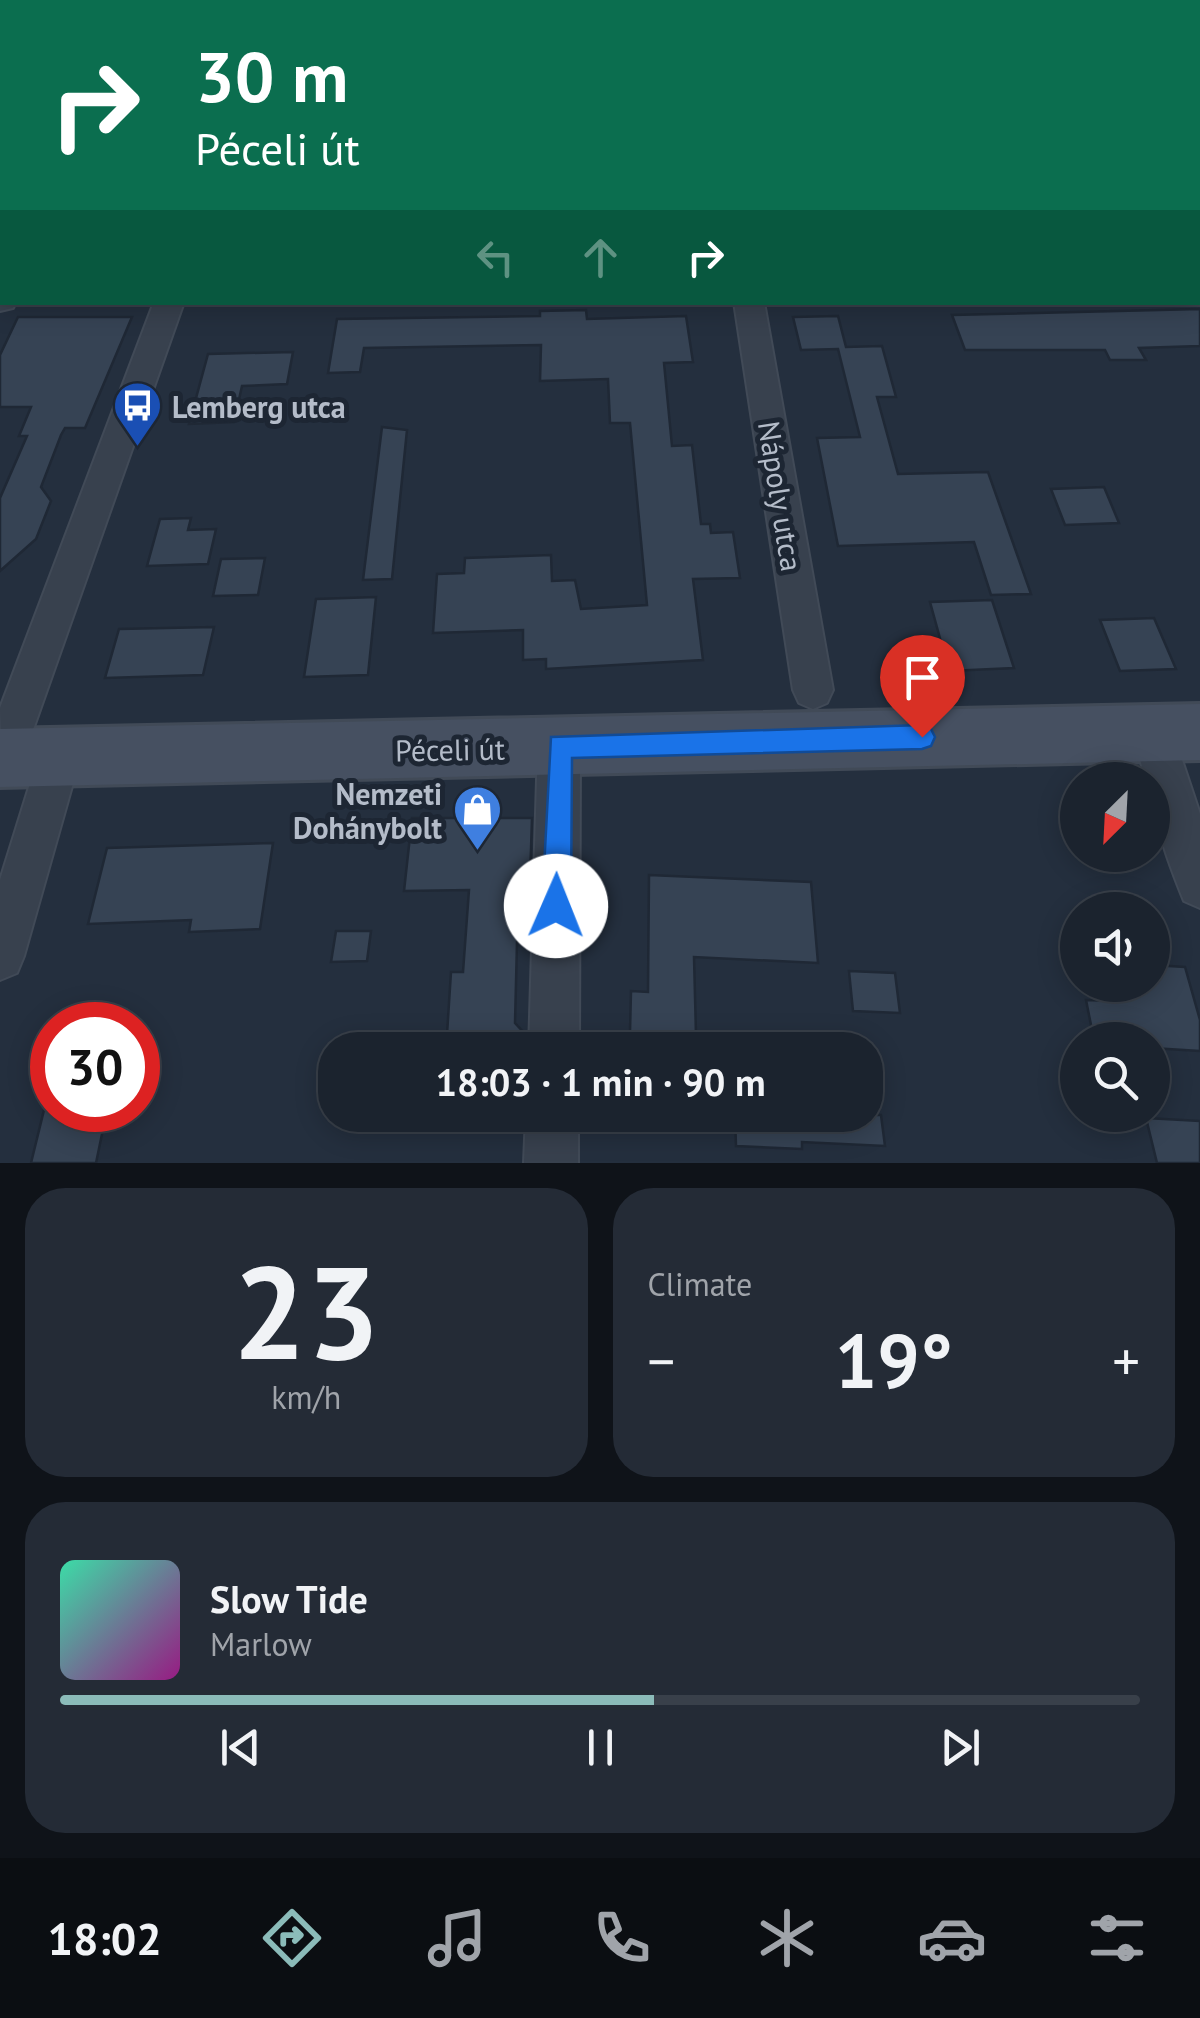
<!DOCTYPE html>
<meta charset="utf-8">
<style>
:root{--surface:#1b232e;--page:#242b36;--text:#f1f3f6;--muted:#a0a4aa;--line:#39404a;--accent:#8bbbb9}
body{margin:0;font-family:"PT Sans",sans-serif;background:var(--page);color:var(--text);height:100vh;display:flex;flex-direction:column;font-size:38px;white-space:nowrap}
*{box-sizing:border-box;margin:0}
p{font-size:32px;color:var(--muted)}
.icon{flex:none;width:55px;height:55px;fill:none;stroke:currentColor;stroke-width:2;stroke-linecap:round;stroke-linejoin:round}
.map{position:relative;height:1163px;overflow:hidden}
.drawer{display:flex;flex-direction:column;gap:25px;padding:25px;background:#0f1319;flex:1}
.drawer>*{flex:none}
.top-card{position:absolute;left:0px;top:0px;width:1200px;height:305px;box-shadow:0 5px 25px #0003,0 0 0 2px var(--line);background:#0b6e4f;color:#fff;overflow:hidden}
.needle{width:65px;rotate:204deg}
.fabs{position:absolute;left:1060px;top:762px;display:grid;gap:20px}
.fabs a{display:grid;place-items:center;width:110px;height:110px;border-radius:50%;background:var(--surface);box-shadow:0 5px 25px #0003,0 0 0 2px var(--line);font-size:50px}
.speed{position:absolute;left:30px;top:1002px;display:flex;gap:20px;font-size:50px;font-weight:700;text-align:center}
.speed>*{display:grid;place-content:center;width:130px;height:130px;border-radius:50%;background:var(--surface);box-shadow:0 5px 25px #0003,0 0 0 2px var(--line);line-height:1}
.speed .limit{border:15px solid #d22;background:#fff;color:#111}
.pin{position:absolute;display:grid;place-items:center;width:85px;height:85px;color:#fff;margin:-102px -42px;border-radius:50% 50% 50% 0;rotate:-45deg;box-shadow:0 0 10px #0007}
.pin .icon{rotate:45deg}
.me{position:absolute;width:110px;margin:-55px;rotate:1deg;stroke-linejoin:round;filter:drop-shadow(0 0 8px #0008)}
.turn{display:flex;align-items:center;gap:35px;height:210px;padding:0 30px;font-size:45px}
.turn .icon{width:130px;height:130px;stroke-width:2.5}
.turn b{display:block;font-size:70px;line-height:85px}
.lanes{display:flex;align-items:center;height:95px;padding:0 30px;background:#0003;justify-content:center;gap:50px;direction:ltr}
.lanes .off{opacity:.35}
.big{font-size:75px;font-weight:700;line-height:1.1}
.drawer .widget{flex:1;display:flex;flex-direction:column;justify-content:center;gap:15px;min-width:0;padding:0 35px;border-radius:40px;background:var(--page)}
.drawer .dial{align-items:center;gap:0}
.dial b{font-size:130px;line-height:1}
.song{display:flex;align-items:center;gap:30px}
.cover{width:120px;height:120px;border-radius:15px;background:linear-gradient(135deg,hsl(160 70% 55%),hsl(310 70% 35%))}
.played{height:10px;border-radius:5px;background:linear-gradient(90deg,var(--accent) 55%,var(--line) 55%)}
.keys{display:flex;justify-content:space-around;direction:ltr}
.heat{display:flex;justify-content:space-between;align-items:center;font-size:55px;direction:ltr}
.drawer .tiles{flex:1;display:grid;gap:25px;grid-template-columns:1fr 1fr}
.widget:last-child{grid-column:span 2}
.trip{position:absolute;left:318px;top:1032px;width:565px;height:100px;border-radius:40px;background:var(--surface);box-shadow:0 5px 25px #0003,0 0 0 2px var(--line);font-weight:700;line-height:100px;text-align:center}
.menu{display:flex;height:160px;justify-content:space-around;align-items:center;background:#0b0e12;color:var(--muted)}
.menu .icon{width:70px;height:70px}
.menu .on{color:var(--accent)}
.menu b{font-size:45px;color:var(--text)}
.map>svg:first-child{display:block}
.building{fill:#364354;stroke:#1f2835;stroke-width:2.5}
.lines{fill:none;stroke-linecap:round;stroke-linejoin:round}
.minor-casing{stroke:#414a57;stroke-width:4}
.secondary-casing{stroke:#414a57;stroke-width:6}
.minor{fill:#38414e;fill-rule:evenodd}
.secondary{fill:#465061;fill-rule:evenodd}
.route{fill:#1a73e8;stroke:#114b97;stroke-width:2.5}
.labels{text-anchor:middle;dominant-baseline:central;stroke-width:10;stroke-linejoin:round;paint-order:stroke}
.poi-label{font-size:30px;font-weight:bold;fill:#b4bcc9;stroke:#1d2633;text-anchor:start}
.street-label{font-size:30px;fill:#b4bcc9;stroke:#1d2633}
</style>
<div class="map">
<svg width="1200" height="1163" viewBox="0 0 1200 1163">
<rect width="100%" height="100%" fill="#242f3e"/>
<!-- building -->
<path class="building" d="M1200,309V346L1139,348L1146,360H1110L1105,350H965L952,315Z
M586,310L587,319L686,316L693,362L664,363L672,446L692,445L701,524H710L711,533L733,532L740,578L693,579L703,660L546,669V659L523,660V630L433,633L437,574L464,573L465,558L551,555L552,581L575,580L581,609L647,605L630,423H610L608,379L540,381L541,345L364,348L360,372L328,373L337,319L540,316V311Z
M838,316L846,347L882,346L896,397H877L898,474L988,472L1031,594L991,595L974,542L838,546L817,438L860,437L838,349L801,350L793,317Z
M18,317H132L85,428H65L61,435L41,487L51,501L36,539L0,571V498L27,436H19L31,407H0V355Z
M293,352L287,384L242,386L234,422L189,424L208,354Z
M382,427L407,430L392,579L363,580Z
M1104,487L1119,523L1065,525L1051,489Z
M191,518L188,530L216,529L208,564L147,566L160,519Z
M265,558L258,595L213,596L221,559Z
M376,597L368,675L304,677L316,599Z
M992,600L1014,668L949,671L930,602Z
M1154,618L1176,669L1120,671L1100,620Z
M214,627L203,675L105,678L119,629Z
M412,818H532L528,942H517L515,1023L526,1035L525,1050H446L451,972H463L469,890L404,891Z
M273,843L260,929L189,932L191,920L88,924L107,848Z
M649,875L811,882L818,963L694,957L696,1035L630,1032L631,991L648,992Z
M336,931H371L367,961L331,962Z
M1152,965L1185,967L1200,1020V1051L1152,1048V1040H1094L1086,1000L1113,1001L1110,985H1152Z
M849,971L895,973L900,1013L853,1011Z
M44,1110H107L96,1163H31Z
M735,1115H881L885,1146L802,1142V1149L736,1146Z
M1146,1118L1200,1121V1163H1157Z"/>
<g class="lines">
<defs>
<path id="minor" d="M688,0H710V2H688Z
M1198,37H1200V51H1198Z
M0,54H2V68H0Z
M1198,263H1200V283H1198Z
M0,291L2,302H16L13,308L0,311Z
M154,302H184L23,758L17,772L2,778L0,708Z
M734,302H764L833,690L827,703L813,709L799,703L793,690Z
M1153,712L1168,718L1200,814V908L1184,901C1169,864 1152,820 1152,780H1146L1132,732L1138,718Z
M559,726L574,732L580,746L579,1050H529L538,746L544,732Z
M59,738L74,744L80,758L24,956L17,973L0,980V880L38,758L44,744Z
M526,1115H578V1163H524Z"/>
<path id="secondary" d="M1200,704V760L0,787V729Z"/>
</defs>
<!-- minor casing -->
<use href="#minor" class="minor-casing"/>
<!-- secondary casing -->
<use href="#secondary" class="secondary-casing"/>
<!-- minor -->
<use href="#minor" class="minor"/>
<!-- secondary -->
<use href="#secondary" class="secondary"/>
</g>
<!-- route -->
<path class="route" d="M922,725L931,729L935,737L931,746L922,749L572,758L571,906L566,916L556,921L547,916L542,906L551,737Z"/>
<!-- icons -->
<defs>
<symbol id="bus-pin" viewBox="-11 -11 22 30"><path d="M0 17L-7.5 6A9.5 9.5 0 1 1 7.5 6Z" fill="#1a4fb4" stroke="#1d2633"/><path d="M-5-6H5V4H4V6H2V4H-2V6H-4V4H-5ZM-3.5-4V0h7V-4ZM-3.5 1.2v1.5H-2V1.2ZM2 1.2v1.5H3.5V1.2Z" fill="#fff"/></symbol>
<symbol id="shop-pin" viewBox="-11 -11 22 30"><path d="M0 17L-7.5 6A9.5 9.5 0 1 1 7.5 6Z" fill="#3f7fe0" stroke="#1d2633"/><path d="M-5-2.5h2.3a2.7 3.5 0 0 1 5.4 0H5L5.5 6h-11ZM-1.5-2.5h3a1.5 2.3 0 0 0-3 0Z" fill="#fff"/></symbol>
</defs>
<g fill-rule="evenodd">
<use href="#bus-pin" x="110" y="378" width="55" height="75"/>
<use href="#shop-pin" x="450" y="782" width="55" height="75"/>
</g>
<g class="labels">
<!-- poi labels -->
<g class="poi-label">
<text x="172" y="406">Lemberg utca</text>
<text x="442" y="793" text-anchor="end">Nemzeti<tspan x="442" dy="34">Dohánybolt</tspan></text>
</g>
<!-- street labels -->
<g class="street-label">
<text transform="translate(781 496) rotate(81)">Nápoly utca</text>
<text transform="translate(450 749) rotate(-1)">Péceli út</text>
</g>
</g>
</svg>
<div class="fabs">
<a><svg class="needle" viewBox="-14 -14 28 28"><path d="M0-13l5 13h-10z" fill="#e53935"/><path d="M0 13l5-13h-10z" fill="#a0a4aa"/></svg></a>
<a><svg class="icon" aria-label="sound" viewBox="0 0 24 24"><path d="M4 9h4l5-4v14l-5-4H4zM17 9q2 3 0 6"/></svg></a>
<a><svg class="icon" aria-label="search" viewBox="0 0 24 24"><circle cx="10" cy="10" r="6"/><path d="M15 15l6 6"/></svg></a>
</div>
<div class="speed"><div class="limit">30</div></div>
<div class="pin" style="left:922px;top:737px;background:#d93025"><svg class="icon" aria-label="arrive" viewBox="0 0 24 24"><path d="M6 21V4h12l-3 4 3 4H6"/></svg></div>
<svg class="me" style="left:556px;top:906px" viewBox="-20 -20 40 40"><circle r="19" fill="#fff"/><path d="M0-13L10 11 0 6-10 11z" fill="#1a73e8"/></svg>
<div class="trip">18:03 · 1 min · 90 m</div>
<div class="top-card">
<div class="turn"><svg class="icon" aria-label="right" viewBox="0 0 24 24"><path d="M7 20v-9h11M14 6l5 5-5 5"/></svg><div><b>30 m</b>Péceli út</div></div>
<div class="lanes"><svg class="icon off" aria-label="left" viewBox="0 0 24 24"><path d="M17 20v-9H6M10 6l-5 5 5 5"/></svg><svg class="icon off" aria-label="ahead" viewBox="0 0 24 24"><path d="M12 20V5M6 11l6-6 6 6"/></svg><svg class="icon" aria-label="right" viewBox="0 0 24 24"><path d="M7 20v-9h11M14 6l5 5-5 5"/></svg></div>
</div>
</div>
<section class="drawer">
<div class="tiles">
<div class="widget dial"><b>23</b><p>km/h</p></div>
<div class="widget"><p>Climate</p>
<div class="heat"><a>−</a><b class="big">19°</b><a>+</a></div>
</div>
<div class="widget">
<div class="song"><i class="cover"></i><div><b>Slow Tide</b><p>Marlow</p></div></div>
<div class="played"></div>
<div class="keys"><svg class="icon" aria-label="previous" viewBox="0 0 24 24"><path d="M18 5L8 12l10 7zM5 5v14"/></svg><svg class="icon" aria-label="pause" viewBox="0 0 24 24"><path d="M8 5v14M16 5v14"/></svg><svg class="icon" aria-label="next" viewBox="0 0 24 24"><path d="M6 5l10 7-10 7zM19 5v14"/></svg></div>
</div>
</div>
</section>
<nav class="menu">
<b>18:02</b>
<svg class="icon on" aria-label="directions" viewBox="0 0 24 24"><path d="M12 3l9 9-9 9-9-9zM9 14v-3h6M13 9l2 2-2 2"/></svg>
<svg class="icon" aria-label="music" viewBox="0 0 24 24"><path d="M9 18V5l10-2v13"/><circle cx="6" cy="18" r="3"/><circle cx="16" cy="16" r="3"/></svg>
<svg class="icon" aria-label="phone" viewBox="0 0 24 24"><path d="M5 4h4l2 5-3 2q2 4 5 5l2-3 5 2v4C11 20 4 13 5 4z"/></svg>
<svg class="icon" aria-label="climate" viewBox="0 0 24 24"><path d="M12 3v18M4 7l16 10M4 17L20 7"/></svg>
<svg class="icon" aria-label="car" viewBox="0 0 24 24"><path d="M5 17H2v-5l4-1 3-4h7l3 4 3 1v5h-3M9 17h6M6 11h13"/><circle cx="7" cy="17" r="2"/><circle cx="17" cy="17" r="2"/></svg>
<svg class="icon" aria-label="filters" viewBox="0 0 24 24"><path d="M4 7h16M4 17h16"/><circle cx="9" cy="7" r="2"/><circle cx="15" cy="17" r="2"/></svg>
</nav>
